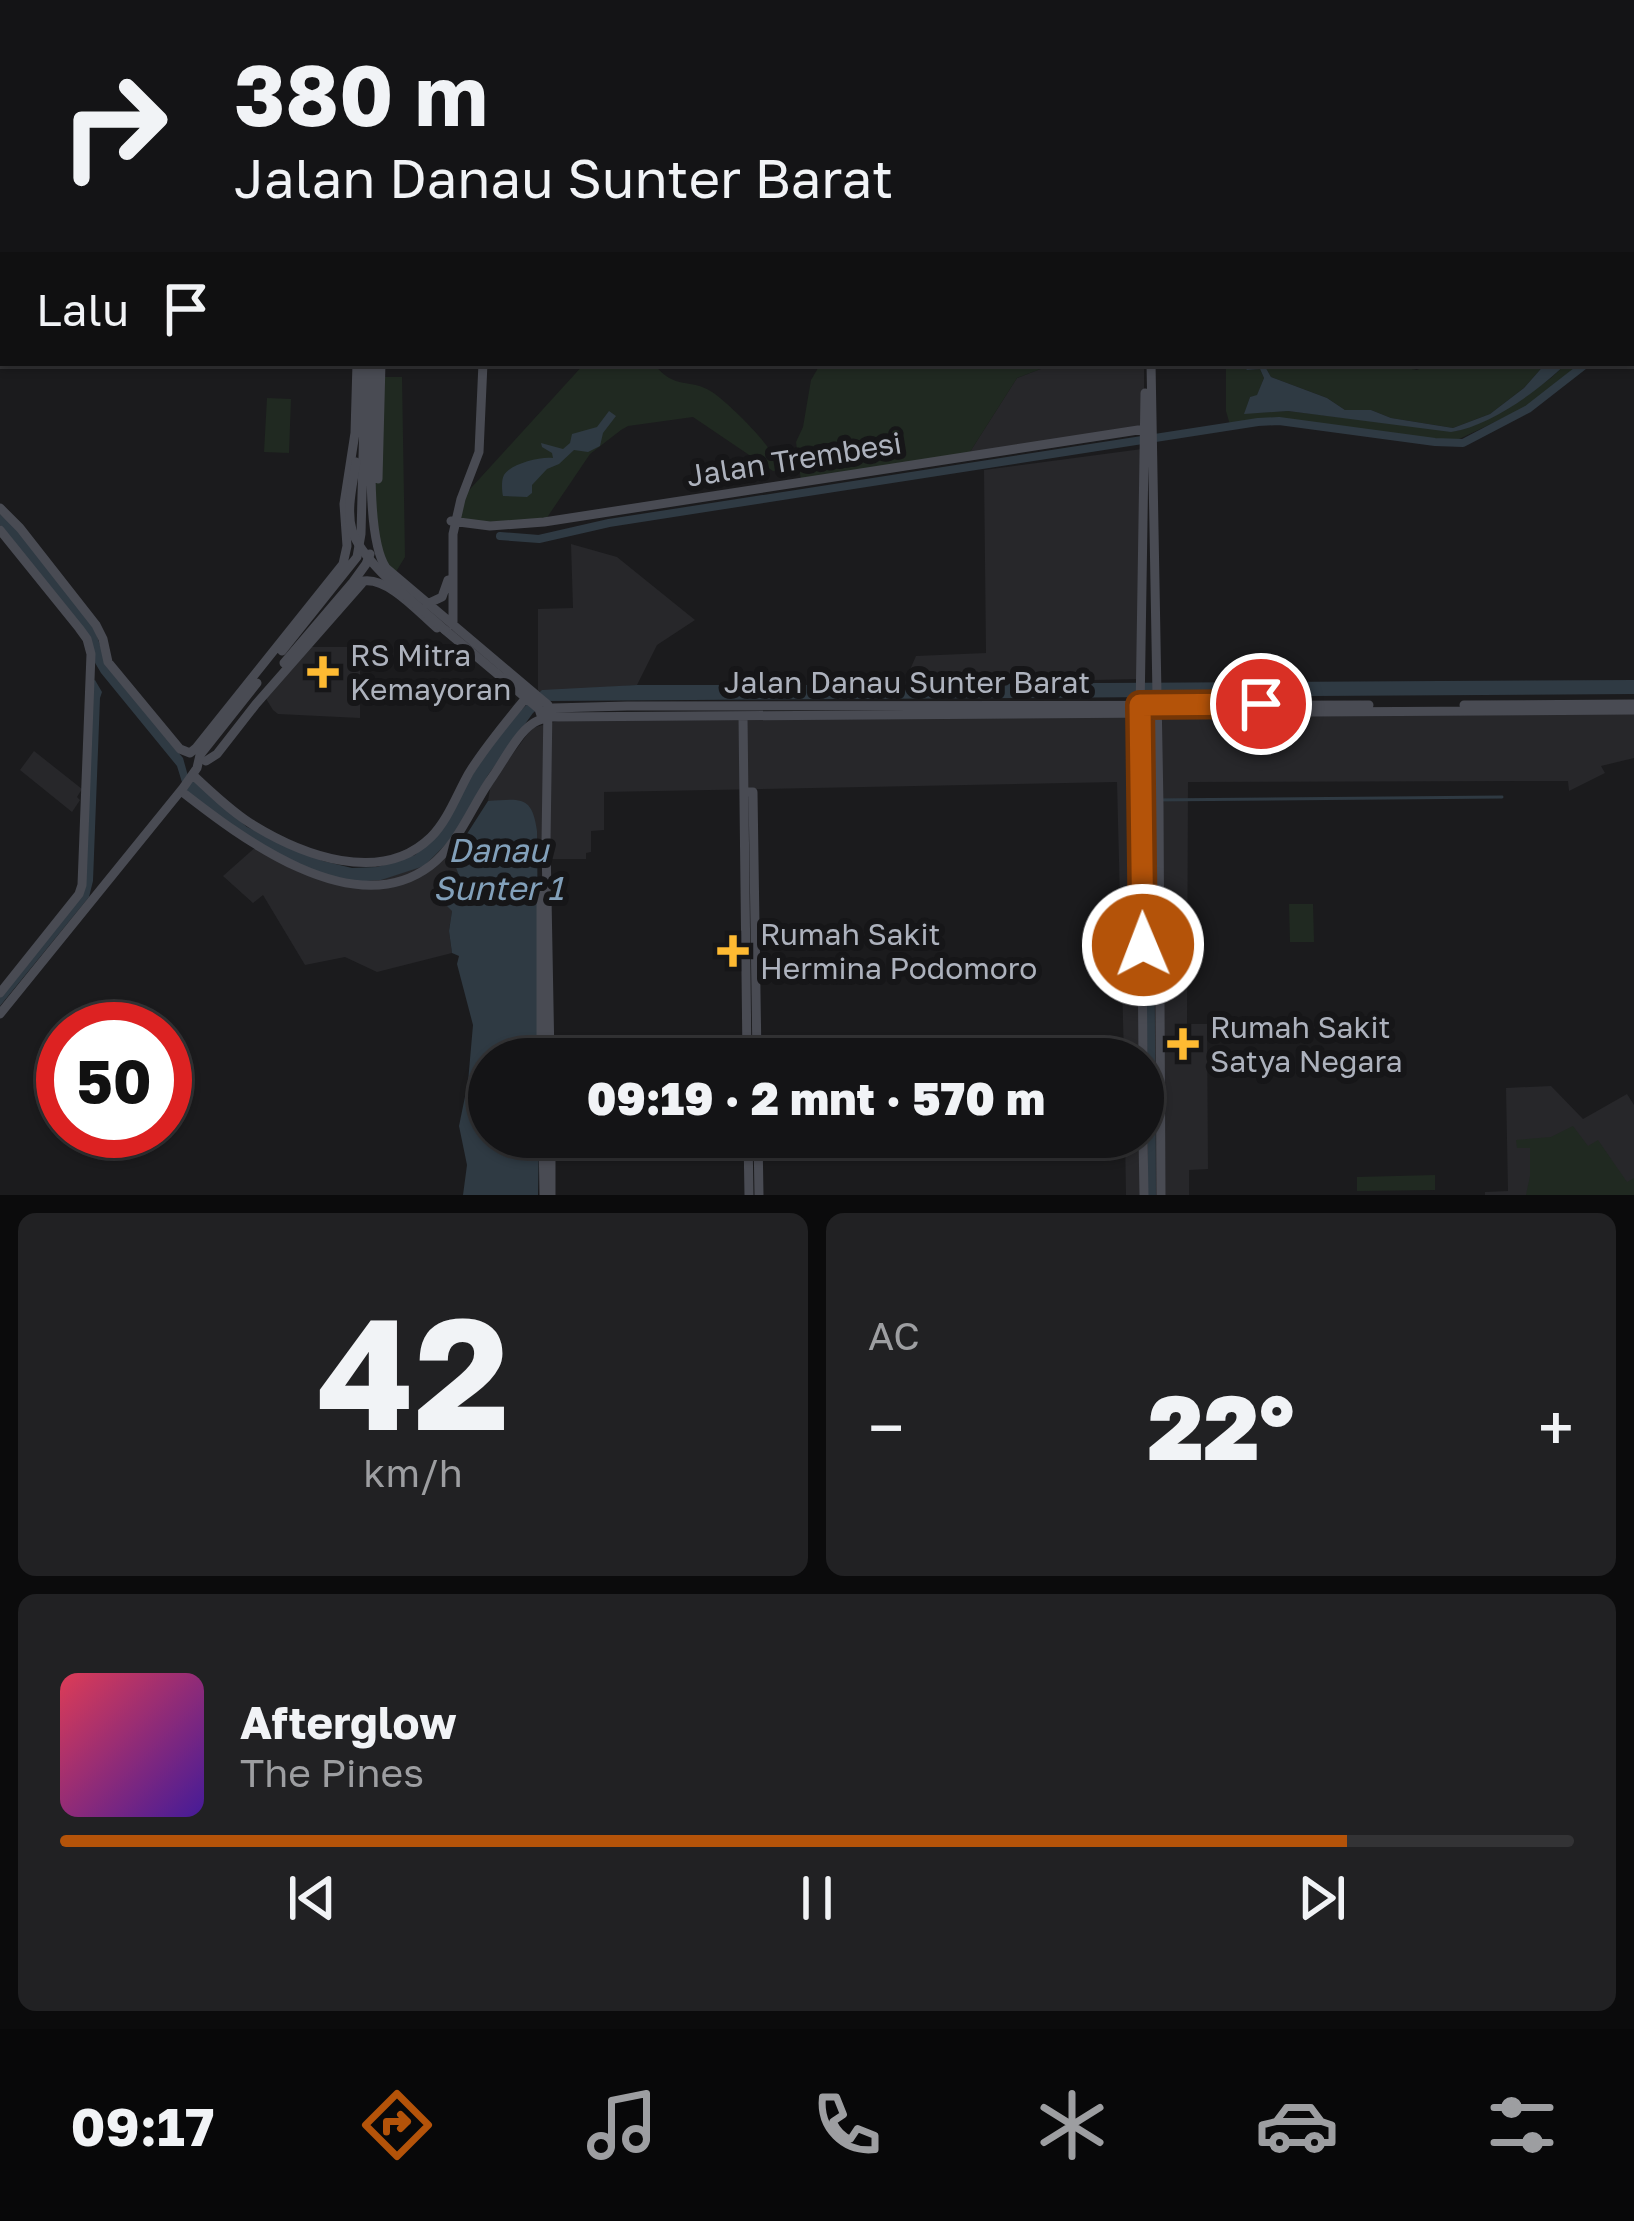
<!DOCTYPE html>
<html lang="id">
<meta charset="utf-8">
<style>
:root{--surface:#141416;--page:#212123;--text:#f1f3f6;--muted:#9d9ea1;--line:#333335;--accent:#b45309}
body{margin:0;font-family:"Golos Text",sans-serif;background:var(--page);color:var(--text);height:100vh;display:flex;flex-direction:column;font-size:45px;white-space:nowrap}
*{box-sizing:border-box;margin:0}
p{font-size:39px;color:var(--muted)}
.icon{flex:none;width:66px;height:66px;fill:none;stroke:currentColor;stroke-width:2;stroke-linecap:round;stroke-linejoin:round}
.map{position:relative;height:1195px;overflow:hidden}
.sheet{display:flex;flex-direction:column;gap:18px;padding:18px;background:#0b0b0c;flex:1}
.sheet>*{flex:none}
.banner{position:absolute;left:0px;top:0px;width:1635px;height:366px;box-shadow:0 3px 9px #0004,0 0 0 3px var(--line);background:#141416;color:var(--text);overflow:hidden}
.speed{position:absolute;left:36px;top:1002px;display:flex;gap:24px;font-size:60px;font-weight:700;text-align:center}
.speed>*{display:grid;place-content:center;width:156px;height:156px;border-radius:50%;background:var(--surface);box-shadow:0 3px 9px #0004,0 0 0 3px var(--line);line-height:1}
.speed .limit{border:18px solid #d22;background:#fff;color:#111}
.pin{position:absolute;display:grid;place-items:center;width:102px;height:102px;color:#fff;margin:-51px;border:6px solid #fff;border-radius:50%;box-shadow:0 3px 12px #0007}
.me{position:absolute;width:132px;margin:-66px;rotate:359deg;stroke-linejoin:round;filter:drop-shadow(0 0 9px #0008)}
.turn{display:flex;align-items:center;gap:42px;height:252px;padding:0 36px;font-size:54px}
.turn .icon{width:156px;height:156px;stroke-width:2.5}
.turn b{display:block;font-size:84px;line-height:102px}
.then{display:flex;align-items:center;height:114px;padding:0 36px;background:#0003;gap:24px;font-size:45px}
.big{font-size:90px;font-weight:800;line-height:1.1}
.sheet .tile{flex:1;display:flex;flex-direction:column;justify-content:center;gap:18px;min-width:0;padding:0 42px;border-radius:18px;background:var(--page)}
.sheet .dial{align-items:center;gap:0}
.dial b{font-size:156px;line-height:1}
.song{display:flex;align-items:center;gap:36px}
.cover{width:144px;height:144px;border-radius:18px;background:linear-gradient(135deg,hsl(350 70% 55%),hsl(260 70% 35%))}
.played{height:12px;border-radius:6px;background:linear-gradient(90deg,var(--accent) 85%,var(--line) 85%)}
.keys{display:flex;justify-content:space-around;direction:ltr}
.heat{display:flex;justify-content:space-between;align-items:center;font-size:66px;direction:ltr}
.sheet .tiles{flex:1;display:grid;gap:18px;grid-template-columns:1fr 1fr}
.tile:last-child{grid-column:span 2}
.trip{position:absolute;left:468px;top:1038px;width:696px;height:120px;border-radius:60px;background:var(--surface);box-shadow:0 3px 9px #0004,0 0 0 3px var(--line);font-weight:800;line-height:120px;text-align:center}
.menu{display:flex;height:192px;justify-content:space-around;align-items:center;background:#080809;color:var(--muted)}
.menu .icon{width:84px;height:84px}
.menu .on{color:var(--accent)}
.menu b{font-size:54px;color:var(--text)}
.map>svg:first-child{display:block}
.built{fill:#27272a}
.green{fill:#202921}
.water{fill:#2f3a43}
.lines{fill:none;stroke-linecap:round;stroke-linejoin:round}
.stream{stroke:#2f3a43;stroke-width:3}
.river{stroke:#2f3a43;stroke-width:8}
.secondary{stroke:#494b53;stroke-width:9}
.primary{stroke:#575962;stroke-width:10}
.secondary-bridge{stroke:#494b53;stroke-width:9}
.route-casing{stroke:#753606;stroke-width:30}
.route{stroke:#b45309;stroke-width:21}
.poi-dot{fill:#feba32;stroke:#161618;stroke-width:4.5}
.labels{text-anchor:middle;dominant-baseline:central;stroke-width:12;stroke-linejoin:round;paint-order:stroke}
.street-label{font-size:30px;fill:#adb2bd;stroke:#161618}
.poi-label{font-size:30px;fill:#adb2bd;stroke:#161618;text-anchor:start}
.water-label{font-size:33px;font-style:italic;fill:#82a0ba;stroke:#161618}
</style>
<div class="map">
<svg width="1634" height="1195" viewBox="0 0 1634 1195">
<rect width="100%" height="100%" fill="#1b1b1d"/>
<!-- built -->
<path class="built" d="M665,0H1144V3H665Z
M1056,363H1144V429L968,455L1017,378Z
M1142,449L1138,679L922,684L909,672L916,656L986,653L984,470Z
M571,544L617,557L695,620L657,645L637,685L538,692V609L573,608Z
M311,647H360V718L278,714L273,710L265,697Z
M1634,713V758L1601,766L1605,773L1569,791L1568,781L1188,782L1187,1024H1207L1208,1169L1189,1170V1195H1126L1125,1137H1143V1059H1124L1117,782L604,792V830L591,831V852L586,853V859H536L537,831L488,801L491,783L532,728L565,719Z
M34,751L82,789L77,797L80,800L72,812L20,770Z
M453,837L456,868L465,891L452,911L449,931L452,953L377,972L345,957L305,965L263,895L253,903L223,876L258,845L381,880Z
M1551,1086L1583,1119L1627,1094L1634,1105V1195H1485V1192L1508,1191L1506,1088Z"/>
<!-- green -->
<path class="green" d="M585,363H653C676,392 690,377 712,392C730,404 778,451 780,470L773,471L693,417L628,426L621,430L590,454L544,522H455L461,499Z
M821,363H1056L1017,378L968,455L801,481L796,442L803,427L811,380Z
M1226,363H1240L1247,370L1260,369L1264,378L1257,396L1250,397L1245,413L1288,411L1458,431L1511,406L1551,378L1567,363H1580L1531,405L1457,440H1445L1282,419L1230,425L1226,411Z
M1263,363H1382L1417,370L1431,363H1546L1524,388L1490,414L1453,428L1391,418L1371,410H1345L1327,398L1271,377Z
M381,377H402L405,557L394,575L379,558L374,490L378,476Z
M267,398L291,399L289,453L264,452Z
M1289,904H1313L1314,942H1290Z
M1573,1126L1588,1146L1598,1140L1627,1182L1634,1178V1195H1526L1530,1176V1148H1517L1516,1140L1551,1137Z
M1435,1175V1190L1357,1191V1177Z"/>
<!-- water -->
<path class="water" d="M1240,363H1263L1271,377L1327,398L1345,410H1371L1391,418L1453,428L1490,414L1524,388L1546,363H1567C1539,390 1491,426 1451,432L1288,411L1244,414L1250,397L1257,395L1264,378L1260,369L1247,370Z
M609,411L616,416L603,433L600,446L588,452L574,450L559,464L547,469L532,485V493L527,497L503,496C502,492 501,480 504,475C510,464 541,456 553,458L552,453L542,447L541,443L563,449L570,443L572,434L597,427Z
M0,514L15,527L94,627L107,666L183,758L188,776L247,827L323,861L352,868L377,867L415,855L433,839L483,758L512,719L542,690L637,685H869L903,687L924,684L1634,680V694L547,701L533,713L488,775L453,837L424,866L381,880L351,882L322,874L258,845L185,792L177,766L101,673L94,661L89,637L0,525Z
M95,680L102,692L100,698L93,881L89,897L0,1006V996L83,893L93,681Z
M488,801C521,799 532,795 537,831L539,1059H489V1137H539L538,1195H463L467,1165L459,1126L468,1082L473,1025L457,964L459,956L452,953L449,931L452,911L444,903L465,891L456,868V851Z"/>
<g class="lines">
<!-- stream -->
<path class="stream" d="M1149,800L1502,797"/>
<!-- river -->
<path class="river" d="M1632,327L1634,326
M500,536L539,539L609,523L1258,422L1279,421L1435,442L1463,443L1528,409L1587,363
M1149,711L1152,1195"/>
<!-- secondary -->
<path class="secondary" d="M386,0L387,3
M648,0V3
M142,3V0
M154,3V0
M365,3V0
M372,3V0
M661,3V0
M1144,3V0
M1632,96H1634
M0,108H3
M1632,122H1634
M0,136H3
M374,363C373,409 363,534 386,568L548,705L546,843L550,1059
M1151,363L1159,806L1161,1195
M363,424L365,363
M378,479L381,363
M0,508L20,528L96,625L103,639L108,662L180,749L190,753L196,748L343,564L347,546L344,504L355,433L357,363
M451,521L490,526L544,522L1151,428
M0,530L79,628L87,639L91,654L82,885L79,894L0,993
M427,604L442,597L448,580
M453,625V534L461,499L479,452L483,363
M445,630L539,709L542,718
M282,651L357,557L361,534L364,419
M284,663L353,582L366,564L370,554
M1464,705L1634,704
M542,712L553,708L627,706L1369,705
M743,716L747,1059
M206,761L217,754L256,704L364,581C389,578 418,612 437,628
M193,775C211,792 230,810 250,823C301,855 381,886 431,837C448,820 457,794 469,773C485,747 506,722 525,699
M181,791C240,837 353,924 430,866C459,844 472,805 493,776C503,762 518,733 532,724C537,720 543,719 549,717L1634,710
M745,792H753L757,1059
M541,890V1059
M0,1014L183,788L197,768L200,755L257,683
M1143,1059L1140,713L1145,393
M543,1137L544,1195
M551,1137V1195
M748,1137L749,1195
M758,1137L759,1195
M1143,1137L1144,1195"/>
<!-- primary -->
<path class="primary" d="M1632,104H1634
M1632,113H1634
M0,117H3
M0,129H3"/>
<!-- secondary-bridge -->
<path class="secondary-bridge" d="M356,462C353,484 346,509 352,530C361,562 420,607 445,630"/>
</g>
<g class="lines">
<defs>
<path id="route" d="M1143,945L1140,705L1261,704"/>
</defs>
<!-- route casing -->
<use href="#route" class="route-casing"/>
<!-- route -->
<use href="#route" class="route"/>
</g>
<!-- markers -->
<g class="poi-dot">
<path d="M317 654h12v12h12v12h-12v12h-12v-12h-12v-12h12z"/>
<path d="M727 933h12v12h12v12h-12v12h-12v-12h-12v-12h12z"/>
<path d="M1177 1026h12v12h12v12h-12v12h-12v-12h-12v-12h12z"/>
</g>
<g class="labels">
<!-- street labels -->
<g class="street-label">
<text transform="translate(794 459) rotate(-9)">Jalan Trembesi</text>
<text x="907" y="682">Jalan Danau Sunter Barat</text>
</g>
<!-- poi labels -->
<g class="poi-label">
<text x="350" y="655">RS Mitra<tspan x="350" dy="34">Kemayoran</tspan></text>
<text x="760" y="934">Rumah Sakit<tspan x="760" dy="34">Hermina Podomoro</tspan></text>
<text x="1210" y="1027">Rumah Sakit<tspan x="1210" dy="34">Satya Negara</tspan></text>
</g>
<!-- water labels -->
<g class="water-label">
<text x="498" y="849">Danau<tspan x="498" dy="38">Sunter 1</tspan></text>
</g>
</g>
</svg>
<div class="speed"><div class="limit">50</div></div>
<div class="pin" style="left:1261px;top:704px;background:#d93025"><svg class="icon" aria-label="arrive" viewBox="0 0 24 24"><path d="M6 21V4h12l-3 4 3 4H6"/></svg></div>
<svg class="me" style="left:1143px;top:945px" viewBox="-20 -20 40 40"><circle r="17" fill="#b45309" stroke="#fff" stroke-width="3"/><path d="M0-11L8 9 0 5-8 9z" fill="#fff"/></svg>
<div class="trip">09:19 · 2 mnt · 570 m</div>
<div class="banner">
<div class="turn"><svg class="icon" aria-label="right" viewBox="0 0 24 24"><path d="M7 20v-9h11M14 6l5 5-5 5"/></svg><div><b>380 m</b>Jalan Danau Sunter Barat</div></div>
<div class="then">Lalu<svg class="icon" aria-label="arrive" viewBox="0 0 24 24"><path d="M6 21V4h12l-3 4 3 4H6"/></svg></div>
</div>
</div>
<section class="sheet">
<div class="tiles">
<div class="tile dial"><b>42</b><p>km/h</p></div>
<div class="tile"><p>AC</p>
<div class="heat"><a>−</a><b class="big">22°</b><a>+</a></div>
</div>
<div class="tile">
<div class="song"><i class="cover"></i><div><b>Afterglow</b><p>The Pines</p></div></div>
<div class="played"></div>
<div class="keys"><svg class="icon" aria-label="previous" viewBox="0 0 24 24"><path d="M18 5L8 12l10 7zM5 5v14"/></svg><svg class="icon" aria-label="pause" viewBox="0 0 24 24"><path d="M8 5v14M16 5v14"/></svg><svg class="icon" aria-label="next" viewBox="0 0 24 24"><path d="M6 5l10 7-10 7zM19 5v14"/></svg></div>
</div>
</div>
</section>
<nav class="menu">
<b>09:17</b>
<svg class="icon on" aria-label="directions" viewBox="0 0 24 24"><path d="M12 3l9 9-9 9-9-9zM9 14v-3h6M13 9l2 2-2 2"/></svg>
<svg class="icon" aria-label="music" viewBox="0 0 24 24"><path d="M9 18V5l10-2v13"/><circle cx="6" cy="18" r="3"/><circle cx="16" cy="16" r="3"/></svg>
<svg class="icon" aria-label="phone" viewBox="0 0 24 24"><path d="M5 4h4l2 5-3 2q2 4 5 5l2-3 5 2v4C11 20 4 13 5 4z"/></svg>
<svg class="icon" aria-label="climate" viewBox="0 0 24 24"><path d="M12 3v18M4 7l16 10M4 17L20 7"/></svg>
<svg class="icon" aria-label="car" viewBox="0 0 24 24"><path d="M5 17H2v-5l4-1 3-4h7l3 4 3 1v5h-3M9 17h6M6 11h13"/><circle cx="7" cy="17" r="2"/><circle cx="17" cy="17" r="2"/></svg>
<svg class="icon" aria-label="filters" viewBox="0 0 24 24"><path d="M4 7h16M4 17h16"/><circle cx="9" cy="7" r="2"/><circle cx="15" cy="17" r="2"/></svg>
</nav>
